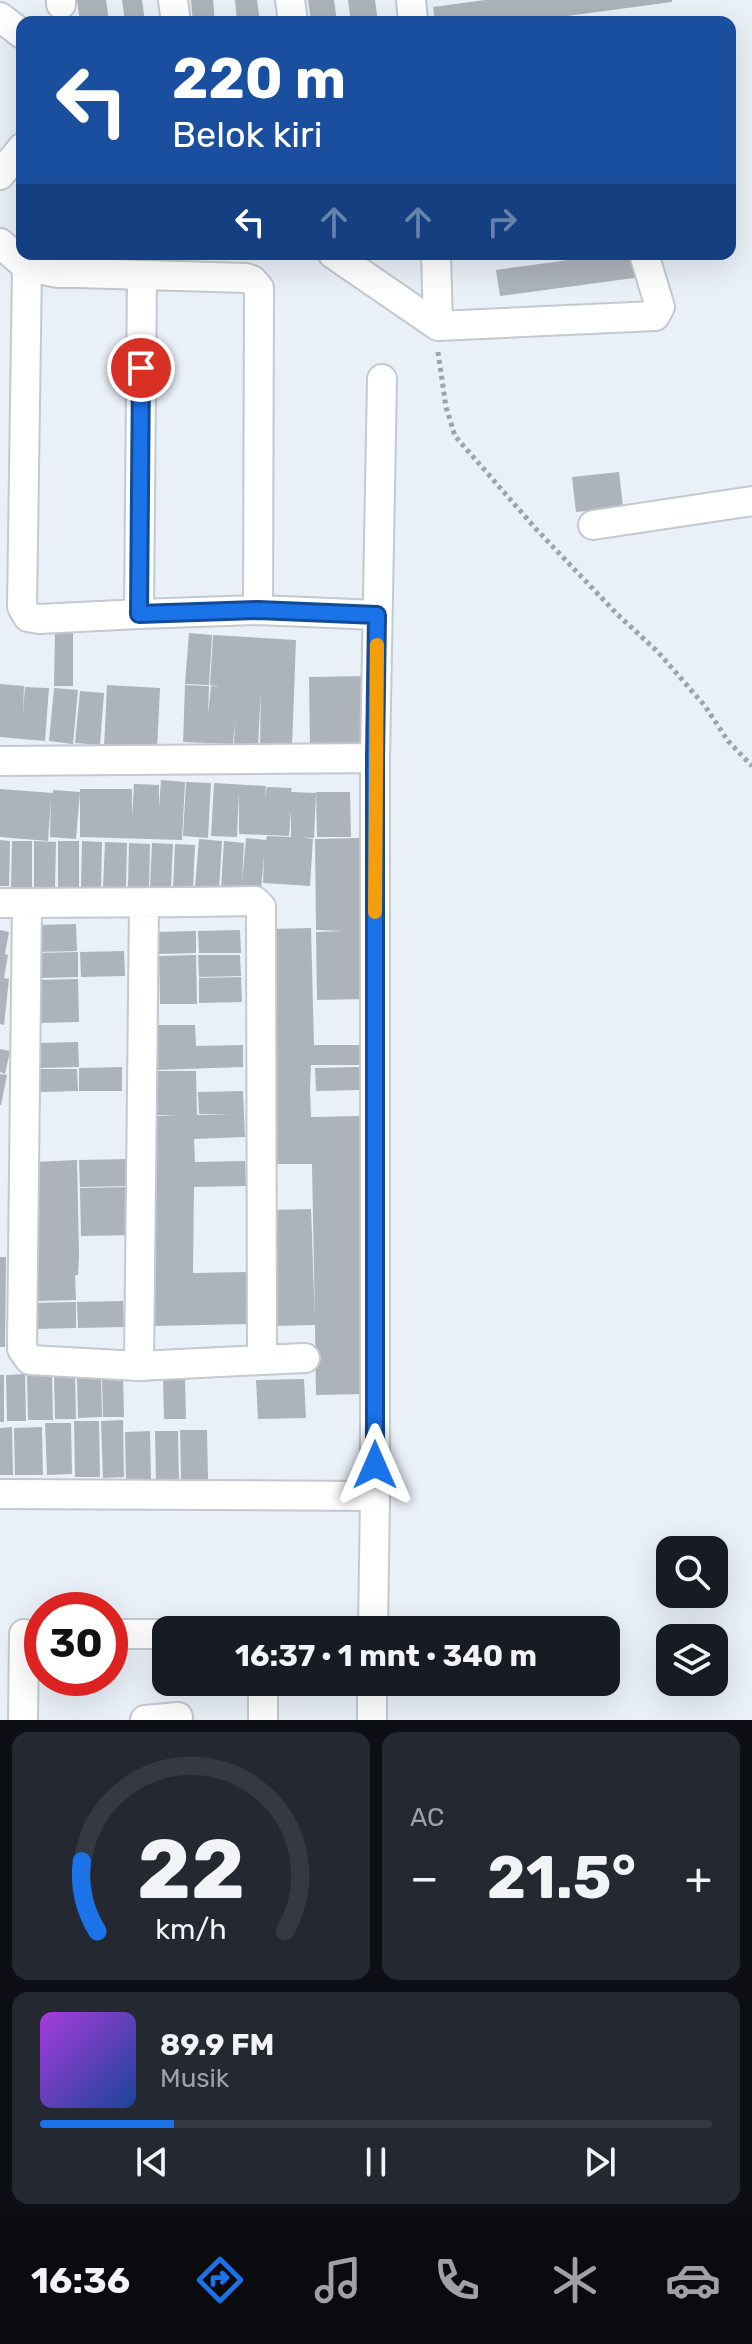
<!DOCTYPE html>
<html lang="id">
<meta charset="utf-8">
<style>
:root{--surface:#171b24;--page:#242831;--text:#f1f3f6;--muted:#9ea1a6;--line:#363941;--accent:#1a73e8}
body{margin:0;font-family:Rubik,sans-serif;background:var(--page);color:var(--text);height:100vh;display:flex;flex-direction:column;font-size:30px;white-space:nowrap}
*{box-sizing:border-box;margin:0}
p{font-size:26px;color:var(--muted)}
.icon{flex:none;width:44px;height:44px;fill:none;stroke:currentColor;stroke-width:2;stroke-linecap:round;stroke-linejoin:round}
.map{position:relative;height:1720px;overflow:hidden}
.sheet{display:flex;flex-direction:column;gap:12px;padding:12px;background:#0d0f14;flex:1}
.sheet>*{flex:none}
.guide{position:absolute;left:16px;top:16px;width:720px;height:244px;border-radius:16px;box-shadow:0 8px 32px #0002;background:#1a4fa0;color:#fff;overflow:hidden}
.controls{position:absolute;left:656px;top:1536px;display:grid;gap:16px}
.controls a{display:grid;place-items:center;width:72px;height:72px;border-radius:16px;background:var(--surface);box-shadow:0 8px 32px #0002;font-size:40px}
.speed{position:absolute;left:24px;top:1592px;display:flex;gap:16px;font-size:40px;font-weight:700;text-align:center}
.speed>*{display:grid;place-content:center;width:104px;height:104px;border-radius:50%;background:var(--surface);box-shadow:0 8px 32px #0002;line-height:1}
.speed .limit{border:12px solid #d22;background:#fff;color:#111}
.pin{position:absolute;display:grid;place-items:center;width:68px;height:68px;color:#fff;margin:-34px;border:4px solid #fff;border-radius:50%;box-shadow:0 2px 8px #0007}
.me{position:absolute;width:88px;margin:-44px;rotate:0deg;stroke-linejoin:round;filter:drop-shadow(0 0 6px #0008)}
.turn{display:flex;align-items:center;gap:28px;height:168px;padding:0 24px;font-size:36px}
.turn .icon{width:104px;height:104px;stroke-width:2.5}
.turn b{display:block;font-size:56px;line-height:68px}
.lanes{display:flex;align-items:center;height:76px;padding:0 24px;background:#0003;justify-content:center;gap:40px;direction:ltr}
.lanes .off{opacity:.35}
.big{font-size:60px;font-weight:700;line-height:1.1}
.sheet .tile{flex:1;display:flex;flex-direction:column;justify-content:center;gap:12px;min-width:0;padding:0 28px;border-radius:16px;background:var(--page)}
.sheet .dial{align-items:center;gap:0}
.dial svg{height:208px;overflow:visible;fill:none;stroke:var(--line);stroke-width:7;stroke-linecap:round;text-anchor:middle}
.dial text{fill:var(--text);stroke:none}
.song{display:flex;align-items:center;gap:24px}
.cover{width:96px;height:96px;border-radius:12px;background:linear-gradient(135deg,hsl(280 70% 55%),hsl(220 70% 35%))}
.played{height:8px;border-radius:4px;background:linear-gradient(90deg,var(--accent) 20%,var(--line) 20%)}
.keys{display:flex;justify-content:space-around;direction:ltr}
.heat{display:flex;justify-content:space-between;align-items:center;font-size:44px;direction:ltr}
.sheet .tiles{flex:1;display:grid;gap:12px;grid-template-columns:1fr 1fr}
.tile:last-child{grid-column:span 2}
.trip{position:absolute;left:152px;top:1616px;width:468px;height:80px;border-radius:16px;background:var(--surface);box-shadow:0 8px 32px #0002;font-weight:700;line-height:80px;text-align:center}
.dock{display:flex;height:128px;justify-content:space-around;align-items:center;background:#090b0e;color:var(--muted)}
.dock .icon{width:56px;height:56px}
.dock .selected{color:var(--accent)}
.dock b{font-size:36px;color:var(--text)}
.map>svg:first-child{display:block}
.building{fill:#adb3ba}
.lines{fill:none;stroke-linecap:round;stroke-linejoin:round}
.minor-casing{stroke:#c2c9d0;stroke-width:32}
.path{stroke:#9fa3a9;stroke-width:5;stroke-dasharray:4 4;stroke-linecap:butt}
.minor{stroke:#fff;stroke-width:28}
.route-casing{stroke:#114b97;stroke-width:20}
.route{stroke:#1a73e8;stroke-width:14}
.slow{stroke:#f59e0b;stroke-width:14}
</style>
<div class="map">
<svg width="752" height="1720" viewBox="0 0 752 1720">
<rect width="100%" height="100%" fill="#eaf0f8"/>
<!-- building -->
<path class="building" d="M77,0H106L109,21L80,22Z
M122,0H142L145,22H125Z
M191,0H213L215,22H193Z
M235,0H257L260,22H237Z
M308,0H334L337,22H311Z
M348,0H375L378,22H351Z
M485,0H672V2L522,22H435L433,7Z
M613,254H637L641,277L500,296L496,270Z
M619,472L623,507L576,512L572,477Z
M55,631H73V686H54Z
M189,633L212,635L209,685L185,684Z
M213,635L296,640L292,746H260L261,693L258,745L234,744L235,721L233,744L183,742L185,685L209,686L208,715L211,686L219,687L210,685Z
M369,676L371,745L310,746L309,677Z
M0,684L24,686L23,713L25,687L49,688L45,741L0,737Z
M107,685L160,688L157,750L104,748Z
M54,688L78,690L73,744L49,741Z
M80,691L104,693L100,745L75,743Z
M161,780L185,782L182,840L80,837V789H132V818L134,784L159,785V808Z
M186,782L211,783L208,838L183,836Z
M214,783L266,786L265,798L267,787L292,788L291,792L316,793L314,838L300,837L313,839L310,886L263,883L264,856L261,890L221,889L224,841L244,843L242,882L246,838L266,840L267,836L291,837V811L289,836L239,834V791L237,837L211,836Z
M0,789L53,793V790L80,792L76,839L50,837L51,799L48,841L0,837Z
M316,792H350L351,837H317Z
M361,838L364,999L317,1000L316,932L343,931L316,930L315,839Z
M199,839L222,841L219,889L195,887Z
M0,840L10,841L9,886H0Z
M12,841H32V888L11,887Z
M34,841L56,842L55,887H34Z
M58,841H79V887H58Z
M82,841L102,842L101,888L81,887Z
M105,842L127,843L126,887H103Z
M129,843L150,844L149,887H128Z
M152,843L173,844L171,887H150Z
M175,844L195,845L193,889L173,888Z
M76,924L77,951L37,952V925Z
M311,928L314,1045H360V1065H311L310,1090L311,1117L359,1116L366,1394L316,1395L315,1325L271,1326V1210L311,1209L315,1322L312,1164H274L272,929Z
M0,930L9,932L5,954L8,955L4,978L9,979L4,1025L0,1024Z
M240,930L241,953H199L198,931Z
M196,931V953L158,954L157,932Z
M124,951L125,976L81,977L80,952Z
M78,952V977L38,978L37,953Z
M196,955L197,1004H160L159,956Z
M198,955H240L241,976L199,977Z
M241,977L242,1002L199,1003V978Z
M78,979L79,1022L39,1023L38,980Z
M156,1025H195L196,1046L243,1045V1067L155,1070Z
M78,1042L79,1067L40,1068L39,1043Z
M0,1049L10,1051L5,1074L0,1072Z
M122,1067V1091H79V1068Z
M360,1067L361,1090L316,1091L315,1068Z
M40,1069H77L78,1091L40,1092Z
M154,1071H196L197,1115L232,1114H199L198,1092L243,1091L245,1137L194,1139L195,1162L245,1161L246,1186L194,1187L193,1273L249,1272V1324L154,1326L152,1253H154L156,1211L155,1116H180L155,1115Z
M0,1074L7,1075L1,1105H0Z
M129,1159L130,1186L80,1187L79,1160Z
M77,1160L79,1255L78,1275H75L76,1300L35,1301L34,1162Z
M130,1187L131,1235L81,1236L80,1188Z
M0,1257H6L5,1347H0Z
M123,1301L124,1327L78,1328L77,1302Z
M76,1302V1328L35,1329L34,1303Z
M25,1374L26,1421H7L6,1375Z
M75,1374L76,1419H55L54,1375Z
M0,1375H4V1422H0Z
M27,1375H52L53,1420H28Z
M77,1376H101L102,1417L78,1418Z
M102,1376H123L124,1417H103Z
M163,1378H185L186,1419H164Z
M304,1379L306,1418L258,1419L256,1380Z
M123,1420L124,1477L103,1478L101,1421Z
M74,1421H99L100,1477H75Z
M45,1423H71L72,1474L47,1475Z
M12,1427L13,1475H0V1428Z
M42,1427L43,1475H15L14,1428Z
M180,1430H207L208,1479L181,1480Z
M150,1431L151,1481L126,1482L125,1432Z
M155,1431H178L179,1481H156Z"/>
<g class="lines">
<defs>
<path id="minor" d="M61,0V4
M173,0L176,22
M290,0L293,22
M411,0L413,22
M0,17L22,34
M0,175L22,148
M0,243L27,267L58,273H79L89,261
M333,254L438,326
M436,254L438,326L655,316L660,307L644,254
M27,267L22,607L28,617L39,619L139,614
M79,273L246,278L252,280L259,288L258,610
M142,275L139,614L258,610L377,615
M593,525L752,501
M0,761L375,758
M1,903C86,902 171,903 255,901L261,907L262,1360L139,1366L30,1360L22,1349L27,903
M262,1360L305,1358
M139,1366L144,903
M0,1494L375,1496V758L382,379
M373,1630L375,1496
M110,1634H166
M23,1720L24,1634
M145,1720L178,1717
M263,1720V1682
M372,1720V1682"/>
</defs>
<!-- minor casing -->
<use href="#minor" class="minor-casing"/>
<!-- path -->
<path class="path" d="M438,352L446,407L455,436L536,529L617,614L658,652L705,706L728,741L752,766"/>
<!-- minor -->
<use href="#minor" class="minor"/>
</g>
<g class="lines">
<defs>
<path id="route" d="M141,368L139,614L258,610L377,615L375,758V1465"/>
</defs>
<!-- route casing -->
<use href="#route" class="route-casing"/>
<!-- route -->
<use href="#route" class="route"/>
<!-- slow -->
<path class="slow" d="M375,912L377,645"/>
</g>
</svg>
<div class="controls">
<a><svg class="icon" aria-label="search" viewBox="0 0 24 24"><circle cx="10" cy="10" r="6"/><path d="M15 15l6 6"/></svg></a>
<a><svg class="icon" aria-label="layers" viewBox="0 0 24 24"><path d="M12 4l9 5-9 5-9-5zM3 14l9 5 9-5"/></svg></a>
</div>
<div class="speed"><div class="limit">30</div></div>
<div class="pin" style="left:141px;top:368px;background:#d93025"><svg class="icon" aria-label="arrive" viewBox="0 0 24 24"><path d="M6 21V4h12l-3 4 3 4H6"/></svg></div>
<svg class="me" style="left:375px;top:1465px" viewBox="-20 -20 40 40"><path d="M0-17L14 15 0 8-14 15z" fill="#1a73e8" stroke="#fff" stroke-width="4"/></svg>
<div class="trip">16:37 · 1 mnt · 340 m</div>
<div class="guide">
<div class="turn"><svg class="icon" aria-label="left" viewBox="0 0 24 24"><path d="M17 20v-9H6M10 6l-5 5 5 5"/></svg><div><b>220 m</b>Belok kiri</div></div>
<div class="lanes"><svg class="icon" aria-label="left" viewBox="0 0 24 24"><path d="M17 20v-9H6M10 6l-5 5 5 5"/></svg><svg class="icon off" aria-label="ahead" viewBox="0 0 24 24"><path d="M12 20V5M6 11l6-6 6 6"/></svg><svg class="icon off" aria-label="ahead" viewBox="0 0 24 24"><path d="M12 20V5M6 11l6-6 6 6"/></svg><svg class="icon off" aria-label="right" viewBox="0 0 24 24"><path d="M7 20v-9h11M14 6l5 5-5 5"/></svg></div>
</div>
</div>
<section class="sheet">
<div class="tiles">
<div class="tile dial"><svg viewBox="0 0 100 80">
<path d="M14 69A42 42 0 1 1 86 69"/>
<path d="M14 69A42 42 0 0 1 8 42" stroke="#1a73e8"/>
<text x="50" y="56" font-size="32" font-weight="700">22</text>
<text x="50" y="72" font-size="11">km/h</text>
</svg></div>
<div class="tile"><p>AC</p>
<div class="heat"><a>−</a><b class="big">21.5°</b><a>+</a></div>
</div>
<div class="tile">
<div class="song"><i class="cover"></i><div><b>89.9 FM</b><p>Musik</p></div></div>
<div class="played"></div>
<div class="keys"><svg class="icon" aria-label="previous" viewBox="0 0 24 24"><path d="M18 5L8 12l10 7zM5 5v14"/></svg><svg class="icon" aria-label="pause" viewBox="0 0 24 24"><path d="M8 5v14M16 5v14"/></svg><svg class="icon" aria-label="next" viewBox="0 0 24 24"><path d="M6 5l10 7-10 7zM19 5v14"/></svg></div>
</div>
</div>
</section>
<nav class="dock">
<b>16:36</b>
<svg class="icon selected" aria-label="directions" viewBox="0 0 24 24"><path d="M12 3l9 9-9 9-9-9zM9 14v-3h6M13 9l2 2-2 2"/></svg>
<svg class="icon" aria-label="music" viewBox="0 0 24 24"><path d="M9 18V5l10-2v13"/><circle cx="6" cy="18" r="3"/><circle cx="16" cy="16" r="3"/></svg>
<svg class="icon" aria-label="phone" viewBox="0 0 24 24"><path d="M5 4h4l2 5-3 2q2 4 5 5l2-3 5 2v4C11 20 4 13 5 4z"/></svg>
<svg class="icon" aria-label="climate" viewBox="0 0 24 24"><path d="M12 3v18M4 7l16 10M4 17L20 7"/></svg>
<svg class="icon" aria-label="car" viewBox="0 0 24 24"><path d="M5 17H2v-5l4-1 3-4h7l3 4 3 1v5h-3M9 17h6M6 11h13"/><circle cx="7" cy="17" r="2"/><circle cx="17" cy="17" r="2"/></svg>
</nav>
